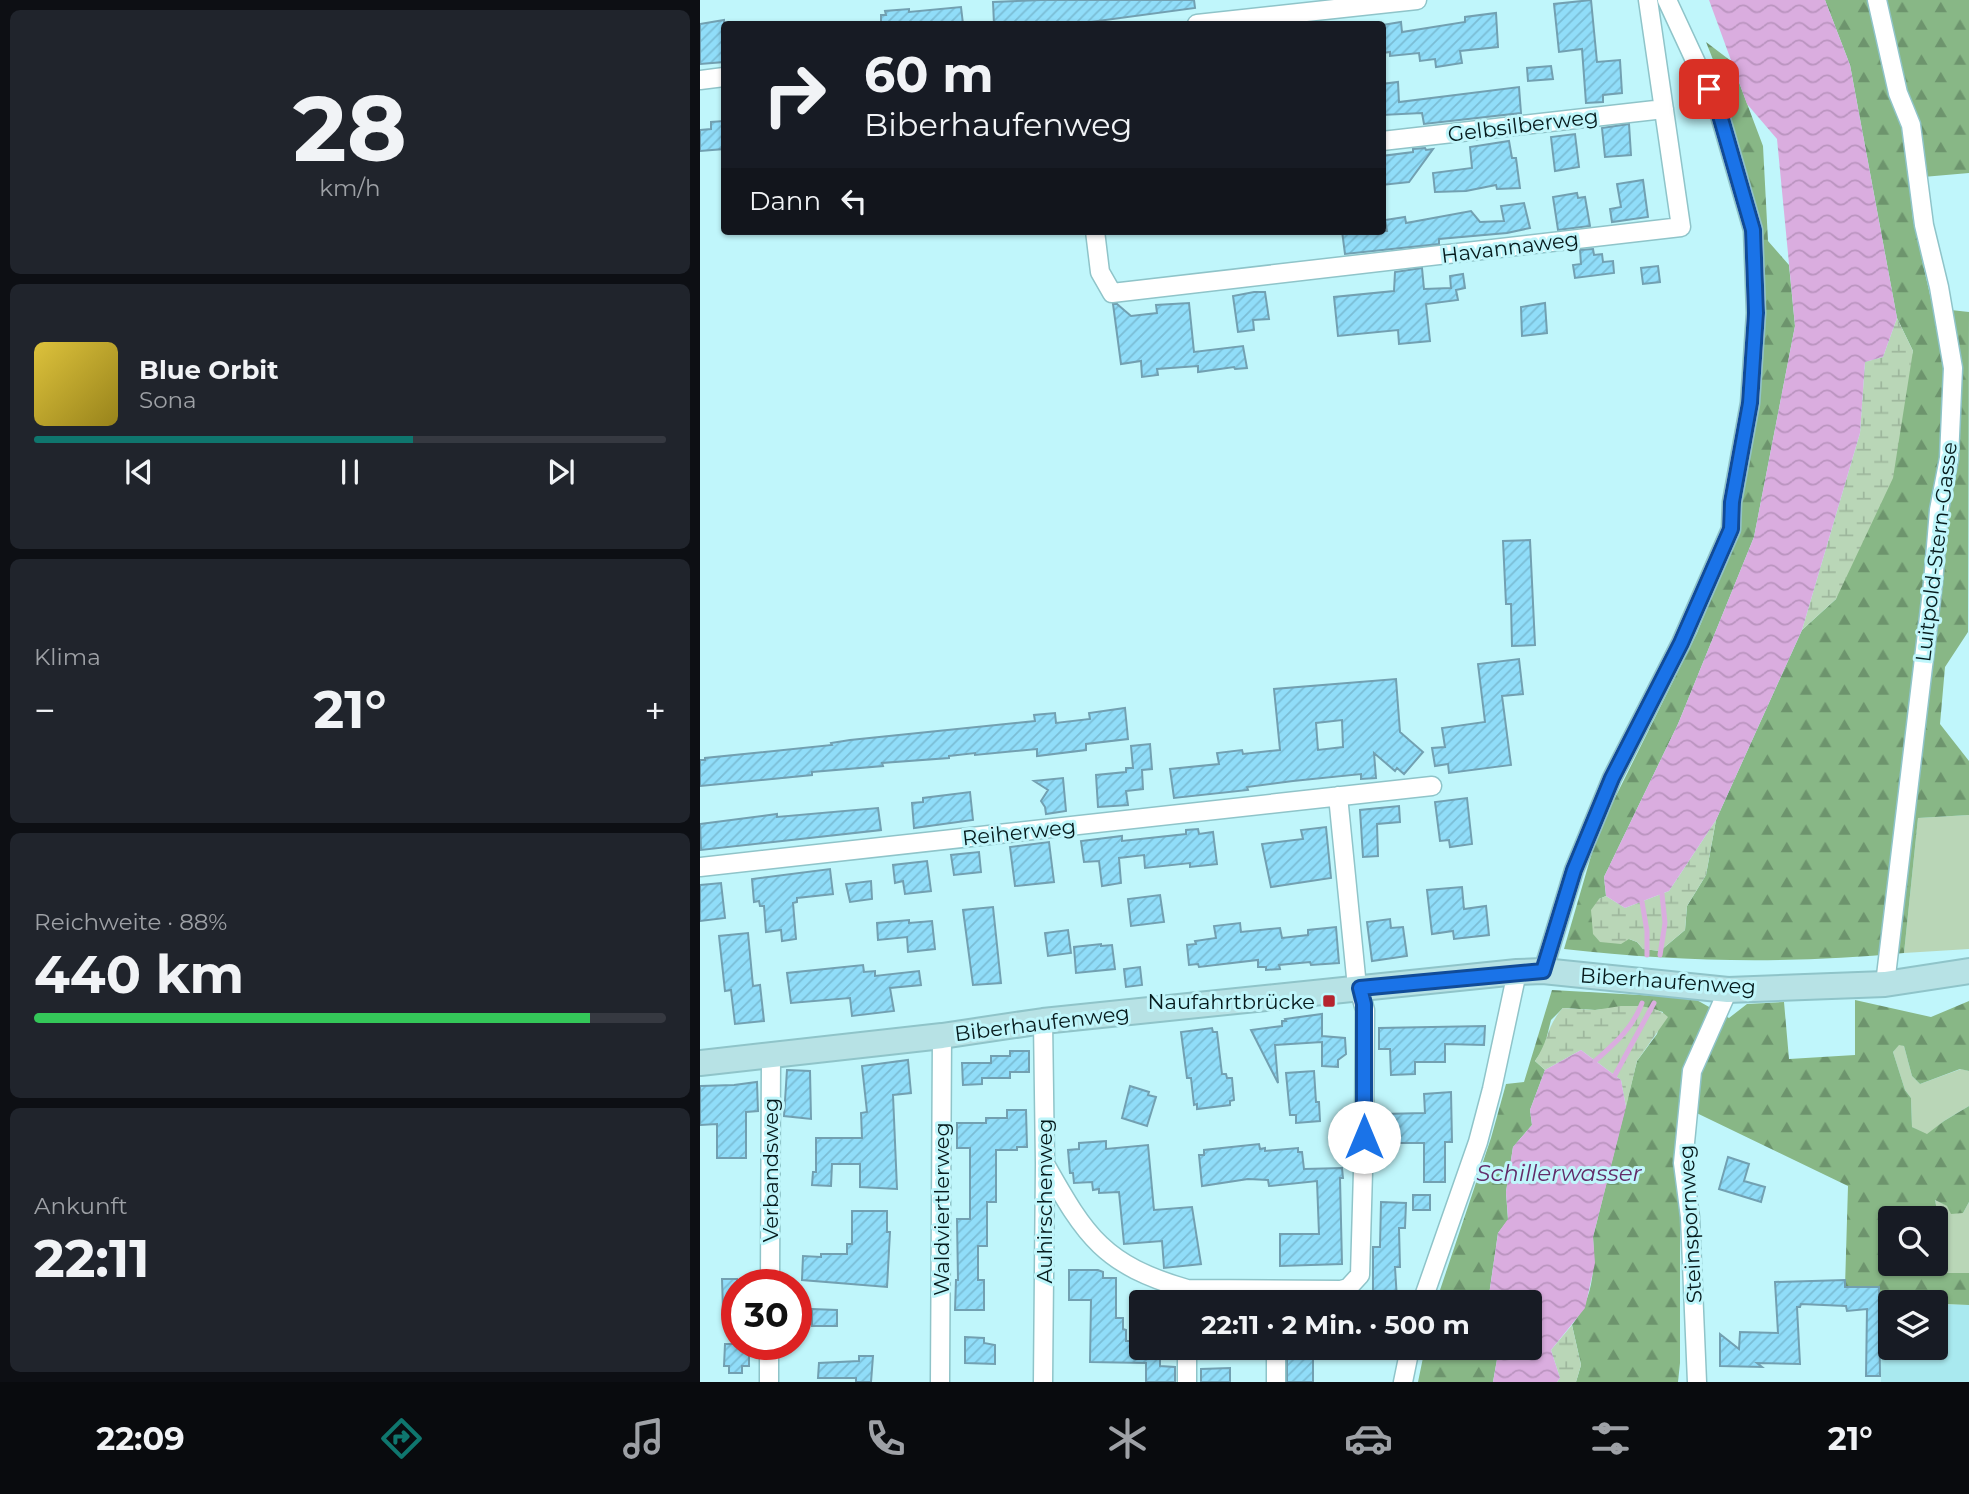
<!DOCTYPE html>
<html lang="de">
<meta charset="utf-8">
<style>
:root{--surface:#171b24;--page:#20242c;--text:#f1f3f6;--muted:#9ea1a6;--line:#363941;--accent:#0f766e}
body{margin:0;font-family:Montserrat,sans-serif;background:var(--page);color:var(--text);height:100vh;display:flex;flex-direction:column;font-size:26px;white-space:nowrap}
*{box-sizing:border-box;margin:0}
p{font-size:23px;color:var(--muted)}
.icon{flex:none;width:38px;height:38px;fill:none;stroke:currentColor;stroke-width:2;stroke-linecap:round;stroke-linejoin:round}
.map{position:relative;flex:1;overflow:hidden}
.drawer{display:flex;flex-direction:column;gap:10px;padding:10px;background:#0d0f14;width:700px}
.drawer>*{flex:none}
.top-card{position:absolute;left:21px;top:21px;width:665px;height:214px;border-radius:7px;box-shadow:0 2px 5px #0004;background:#171b24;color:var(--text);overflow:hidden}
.fabs{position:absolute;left:1178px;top:1206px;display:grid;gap:14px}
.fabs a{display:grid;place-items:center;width:70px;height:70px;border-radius:7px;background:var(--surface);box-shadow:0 2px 5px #0004;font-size:35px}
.speed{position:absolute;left:21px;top:1269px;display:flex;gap:14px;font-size:35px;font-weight:700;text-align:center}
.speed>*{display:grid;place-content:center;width:91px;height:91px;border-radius:50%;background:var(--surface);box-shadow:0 2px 5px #0004;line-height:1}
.speed .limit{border:10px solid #d22;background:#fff;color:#111}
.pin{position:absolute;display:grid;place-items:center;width:60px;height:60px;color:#fff;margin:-30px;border-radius:14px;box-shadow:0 4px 10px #0006}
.me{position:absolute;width:77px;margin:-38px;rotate:0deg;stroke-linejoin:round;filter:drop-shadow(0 0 5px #0008)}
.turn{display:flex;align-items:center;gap:24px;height:147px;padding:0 28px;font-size:32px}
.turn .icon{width:91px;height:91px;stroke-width:2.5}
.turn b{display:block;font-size:49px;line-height:60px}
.then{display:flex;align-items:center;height:66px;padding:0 28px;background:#0003;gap:14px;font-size:26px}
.big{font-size:52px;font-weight:700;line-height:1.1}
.drawer .widget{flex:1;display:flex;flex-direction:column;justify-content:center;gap:10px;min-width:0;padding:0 24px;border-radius:10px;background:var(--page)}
.drawer .dial{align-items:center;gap:0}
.dial b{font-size:91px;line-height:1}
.song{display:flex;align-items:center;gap:21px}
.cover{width:84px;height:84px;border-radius:10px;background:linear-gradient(135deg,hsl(50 70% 55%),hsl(50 70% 35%))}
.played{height:7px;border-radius:4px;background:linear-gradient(90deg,var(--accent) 60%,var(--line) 60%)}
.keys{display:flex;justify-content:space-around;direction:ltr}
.heat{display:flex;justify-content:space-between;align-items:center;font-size:38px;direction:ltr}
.charge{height:10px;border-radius:5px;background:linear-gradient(90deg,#34c759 88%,var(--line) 0)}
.trip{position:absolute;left:429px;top:1290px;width:413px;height:70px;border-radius:7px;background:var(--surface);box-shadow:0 2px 5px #0004;font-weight:700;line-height:70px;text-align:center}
.dock{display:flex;height:112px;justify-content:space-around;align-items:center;background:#090b0e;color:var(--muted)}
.dock .icon{width:49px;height:49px}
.dock .active{color:var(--accent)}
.dock b{font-size:32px;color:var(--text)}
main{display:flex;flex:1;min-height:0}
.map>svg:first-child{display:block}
.built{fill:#a9e9ef}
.green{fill:#b9d6b7}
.forest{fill:url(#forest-firs)}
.wetland{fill:url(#wetland-marsh)}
.water{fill:url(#water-waves)}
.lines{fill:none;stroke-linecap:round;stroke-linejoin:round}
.stream{stroke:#daaddf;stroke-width:5}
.building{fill:url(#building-hatch);stroke:#72a0b1;stroke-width:2;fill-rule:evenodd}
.street-casing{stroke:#8fc4c9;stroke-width:21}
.secondary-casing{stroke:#8fc4c9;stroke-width:28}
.street{stroke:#fff;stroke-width:18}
.secondary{stroke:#b7e2e5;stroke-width:24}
.route-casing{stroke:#114b97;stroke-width:18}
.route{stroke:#1a73e8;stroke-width:12}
.poi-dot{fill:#b5232e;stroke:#c0f6fb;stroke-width:2.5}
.labels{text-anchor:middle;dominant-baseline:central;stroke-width:6;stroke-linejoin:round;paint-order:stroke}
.street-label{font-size:21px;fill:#061b1d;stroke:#c0f6fb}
.poi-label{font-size:21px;fill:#061b1d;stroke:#c0f6fb;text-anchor:end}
.water-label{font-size:23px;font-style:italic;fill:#622c69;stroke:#c0f6fb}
</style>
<main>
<section class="drawer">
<div class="widget dial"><b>28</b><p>km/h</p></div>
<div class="widget">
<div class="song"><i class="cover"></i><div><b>Blue Orbit</b><p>Sona</p></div></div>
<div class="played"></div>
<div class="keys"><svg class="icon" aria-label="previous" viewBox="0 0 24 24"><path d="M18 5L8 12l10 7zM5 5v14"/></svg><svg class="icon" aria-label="pause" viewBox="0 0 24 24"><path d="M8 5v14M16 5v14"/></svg><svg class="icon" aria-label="next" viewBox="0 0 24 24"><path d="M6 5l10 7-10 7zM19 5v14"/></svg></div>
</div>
<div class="widget"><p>Klima</p>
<div class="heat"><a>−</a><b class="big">21°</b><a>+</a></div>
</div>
<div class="widget"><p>Reichweite · 88%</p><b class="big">440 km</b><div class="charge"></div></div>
<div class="widget"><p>Ankunft</p><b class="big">22:11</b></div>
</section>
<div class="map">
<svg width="1269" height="1382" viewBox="0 0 1269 1382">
<defs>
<pattern id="forest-firs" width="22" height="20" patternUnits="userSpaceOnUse" patternTransform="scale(1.75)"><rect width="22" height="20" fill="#88b786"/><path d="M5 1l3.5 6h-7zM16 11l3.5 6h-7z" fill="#6d946d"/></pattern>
<pattern id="wetland-marsh" width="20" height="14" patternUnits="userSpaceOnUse" patternTransform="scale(1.75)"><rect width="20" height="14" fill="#b9d6b7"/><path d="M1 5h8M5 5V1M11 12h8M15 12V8" fill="none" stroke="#9eb79d"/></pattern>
<pattern id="water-waves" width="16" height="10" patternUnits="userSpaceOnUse" patternTransform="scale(1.75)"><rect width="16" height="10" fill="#daaddf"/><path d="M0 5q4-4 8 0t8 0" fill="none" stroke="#ba94bf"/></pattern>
<pattern id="building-hatch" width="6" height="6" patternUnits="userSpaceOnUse" patternTransform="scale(1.75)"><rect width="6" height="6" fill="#90ddf9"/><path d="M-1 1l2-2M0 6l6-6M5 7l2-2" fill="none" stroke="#7bbdd5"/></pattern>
</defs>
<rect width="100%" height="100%" fill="#c0f6fb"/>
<!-- built -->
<path class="built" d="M1236,1305H1269V1382H1181L1179,1306H1190V1348H1236Z"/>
<!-- green -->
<path class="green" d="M1269,815V949L1204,953L1218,818Z
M1199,1044L1204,1046L1212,1076L1220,1084L1261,1069L1269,1071V1106L1244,1121L1227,1135L1212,1127L1211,1098L1205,1090L1193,1052Z
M1235,1200L1263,1213L1269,1202V1273H1237L1236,1242L1242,1236Z"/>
<!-- forest -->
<path class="forest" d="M1125,0H1269V173L1223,177L1209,182L1213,220L1233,308L1269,312L1268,632L1245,667L1240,724L1269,761V815L1218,818L1204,953C1090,964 977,962 864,949L898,832L997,633L1039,528L1036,507L1061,315L1040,163L1023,85L1006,42L1031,61L1063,146L1068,241L1089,265L1095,326L1054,537L978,724L904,877L906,896L899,899L929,939L937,942L943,949L960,951L985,930L987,906L1006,875L1016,820L1102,630L1136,599L1213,351L1197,318L1150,65Z
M852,990L993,998L1029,1018L1047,1004L1084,1002L1089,1059L1155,1055V1000L1231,1017L1269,1001V1071L1260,1069L1220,1084L1212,1076L1204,1046L1199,1045L1193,1052L1205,1090L1211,1098L1212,1127L1227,1134L1244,1121L1269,1106V1202L1263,1213L1251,1214L1247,1206L1235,1200L1242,1236L1236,1242V1218H1190V1264H1236V1257L1237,1273H1269V1305L1190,1302V1306H1179V1288L1145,1287L1148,1186L980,1105V1363L978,1382H876L881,1365L872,1325C893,1299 895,1270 893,1237L937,1061L957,1034L963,1012L940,1006L895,1010L863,1008L851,1020L844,1048L835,1061L845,1070L830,1110L832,1125L813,1147L806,1192L808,1220L798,1233L789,1295L784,1302H736L791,1138L806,1084L824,1082Z
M725,1348H799L793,1382H718Z"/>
<!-- wetland -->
<path class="wetland" d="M1197,318L1213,351L1193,478L1136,599L1102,630L1160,433L1165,362L1183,357Z
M1016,820L1006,875L987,906L985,930L960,951L943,949L937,942L929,939L921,944L900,942L893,934L891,910L899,899L906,896L925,908L969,891Z
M921,1006C937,1006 956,1005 968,1017L937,1061L926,1107L921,1080L881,1050L845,1070L835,1061C849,1041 846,1026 863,1008L895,1010Z
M872,1325L881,1365L876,1382H857L860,1378L851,1350Z"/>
<!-- water -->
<path class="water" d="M1009,0H1125L1150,65L1197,318L1183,357L1165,362L1160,433L1102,630L1016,820L969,891L925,908L906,896L904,877L978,724L1054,537L1095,326L1077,139L1047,104Z
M881,1050L921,1080L926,1107L893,1237L895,1263L885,1308L851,1350L860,1378L857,1382H793L799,1348H830V1302H784L789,1295L798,1233L808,1219L806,1192L813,1147L832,1125L830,1110L845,1070Z"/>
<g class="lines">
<!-- stream -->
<path class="stream" d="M942,902L947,931V955
M960,955L965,923L962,894
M895,1061C914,1044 933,1028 942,1003
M915,1075L954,1003"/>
</g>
<!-- building -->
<path class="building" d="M341,0H494L495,8L383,23L294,24L293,2Z
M891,0L897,62L920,60L922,93L903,95V102L886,103L882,49L859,52L854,4Z
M261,7L263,24H181V15H186L185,11L209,9V12Z
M796,13L798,47L760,51L762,63L736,67L735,59L720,61L719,53L690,56V52L682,53V25L701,22L702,32L765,22V17Z
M24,20V62L0,64V24Z
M851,66L853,79L828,81L827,68Z
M698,82L699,102L819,87L821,113L724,124L722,113L682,115V84Z
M24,121V149L0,151V130L11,129V122Z
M929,124L931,155L905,157L902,128Z
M875,134L879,167L855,171L851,137Z
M809,141L812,158H816L820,188L797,189L796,185L766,191L735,192L733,173L772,168L770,147Z
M725,148L726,150L733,149L709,182L682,185V156L713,152V149Z
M943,180L948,217L912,222L910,209L921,207L917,184Z
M877,193L878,198L885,197L890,226L858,230L853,197Z
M824,203L830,228L807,233L739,239V244L645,254L642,231H687L685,220L705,217L706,223L771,211L780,222L804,221L801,206Z
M893,249L894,255L902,254L903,262L913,261L914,273L875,278L873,265L881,264L880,250Z
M958,266L960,282L943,284L941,268Z
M722,268L724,289L751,288L750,276L763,274L765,288L756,290L758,300L726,304L730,341L699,344L698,330L638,336L634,297L694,291L695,272Z
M554,292H565L569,319L553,320L554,330L538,332L533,296Z
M489,303L494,352L543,346L547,368L535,369L534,367L498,372V366L457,369L458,375L442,377L441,361L421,364L413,304H417L431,316L457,313L456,305Z
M845,303L847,333L822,336L821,307Z
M830,540L835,645L812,646L811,604H806L803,541Z
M819,659L823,694L802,696L811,765L749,773L748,764L735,766L732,748L745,747L742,728L785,722L778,664Z
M696,679L700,732L723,752L704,774L697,768L695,771L674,753L676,778L661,779V774L593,781L547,787L548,790L474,798L470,769L519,764L517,753L542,750L543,754L580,750L574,689ZM642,720L643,747L618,750L616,723Z
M425,708L428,739L386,744V750L337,756V749L275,755V753L249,756V758L182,763L183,766L112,772V775L0,786V760H5V758L132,745L131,743L150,740L335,721L334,715L355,713L356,723L390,719L389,713Z
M450,744L452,769L442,770L443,789L426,791L428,805L398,807L396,775L426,772V768H433L431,746Z
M363,778L366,811L346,814L345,807L341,801L348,790L334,781Z
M270,792L273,820L214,828L212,803L223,802V798Z
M767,798L772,844L750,847L749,840L740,841L735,802Z
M699,806L700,822L677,824L678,856L663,857L660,810Z
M178,808L181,830L1,850L0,824L77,814V817Z
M626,827L631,878L571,887L562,844L603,839L601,830Z
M498,829L499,834L513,832L517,864L490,867V863L445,868L444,855L419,858L421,883L402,886L399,861L384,862L381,841L422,836V841L486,834V830Z
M349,842L354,882L315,886L310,847Z
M279,852L281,872L254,875L251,855Z
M227,861L231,891L205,894L203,881L195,883L193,865Z
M130,869L133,894L97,898V902L93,903L96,939L82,941L81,930L66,932L64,906H60L59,901L54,902L52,879Z
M171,881L172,899L150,902L146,884Z
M21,883L25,918L0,921V885Z
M762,887L764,909L786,906L789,935L754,939L753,931L732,934L727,890Z
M460,895L464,922L431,926L428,899Z
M293,907L301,983L273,985L263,910Z
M690,919L691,928L703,927L707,956L672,961L667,922Z
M209,920V923L232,921L235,949L208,952L207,937L178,940L177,923Z
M540,923L541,932L580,928L582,938L608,935V930L636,927L639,963L611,965L610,962L579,965L580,969L566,970V967H558V960L499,967L498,964L489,965L487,945L496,944L495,941L516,938L514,926Z
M368,930L371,953L348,956L345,933Z
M48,933L53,986L60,985L64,1021L35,1024L31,990L25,991L19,936Z
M401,944V946L412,945L415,969L376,973L374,947Z
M163,965L164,972L175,971V976L219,971L221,985L190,988L194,1011L152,1016L150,998L91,1003L87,973Z
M440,967L442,985L426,987L424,969Z
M622,1014V1036L645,1038L646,1054L638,1060V1067L622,1066V1042L575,1045L578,1083L551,1030L582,1026V1021H586L585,1019Z
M785,1026L784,1045L745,1044V1062H715V1074L691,1075L690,1049H679V1028Z
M512,1028L513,1032H517L522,1074H526L527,1078H532L534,1100L530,1101V1105L497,1109V1104L494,1105L491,1078H487L481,1032Z
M310,1051H329V1072H310V1078H282V1084L263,1085L262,1063H291V1056H310Z
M208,1060L211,1093L193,1095L197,1189L160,1187V1164H132L131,1186L112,1185L113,1172H116V1138H162L161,1113L167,1112L162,1066Z
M87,1070L110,1071L111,1119L84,1116Z
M614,1071L616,1102H619L620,1121L596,1123V1115H590L586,1073Z
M57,1082L58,1111L46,1112V1158H17V1124L0,1125V1086L34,1085Z
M430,1086L449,1092L448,1095L456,1097L447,1126L422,1118Z
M751,1092L752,1142H745V1182H724V1143H684L683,1114L725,1113L724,1094Z
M307,1110H326L327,1147H317V1150H296V1202H287V1246H278V1280H284V1310H255L256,1280H258L257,1219H270V1148H257V1123H286V1118H307Z
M406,1141V1149L448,1145L454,1210L492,1207L501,1264L464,1268L462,1241L424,1244L419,1192L399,1193V1189L393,1190L392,1182L374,1183L373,1173H370L368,1150L379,1149V1143Z
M559,1144L560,1149L565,1148V1151L598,1148V1152H602L604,1169L642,1168L643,1178H640L642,1264L580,1266V1234H619L617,1181L569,1186L568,1180L548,1179L502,1186L499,1155H504V1150Z
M1028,1157L1049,1164L1044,1181L1065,1187L1061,1202L1019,1189Z
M713,1195H730V1210H713Z
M681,1202L706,1203L705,1228H699L700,1267H695L697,1300L673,1301V1247H680Z
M152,1211H187V1232H190L187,1287L102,1280L103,1256L121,1257V1254H147V1244H152Z
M369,1270H398L403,1272V1278H416V1318H423V1329L426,1330V1341H441V1348H460V1366L475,1367V1382H446V1363L390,1362L391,1300H369Z
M22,1279H37V1310H23Z
M1145,1280V1287H1179L1180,1376H1166L1167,1309L1147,1311L1146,1306L1101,1304L1100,1307H1097L1100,1364L1057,1363L1062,1367L1020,1366V1334L1039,1349L1040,1332L1078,1333L1075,1282Z
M112,1309L137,1310V1326H112Z
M265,1337L284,1338V1343L295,1345V1364L265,1363Z
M25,1344H49V1366H42V1373H29V1366H24Z
M587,1348H613V1382H587Z
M159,1356H173L171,1382H156V1378H118L119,1363L159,1361Z
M530,1368V1382H501V1369Z"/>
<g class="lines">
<defs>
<path id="street" d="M1177,0L1198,93L1211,125L1224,225L1239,287L1253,368L1249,458L1239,510L1233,583L1185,984
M497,24L717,0
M0,80L24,77
M682,141L964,109
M395,231L400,272L412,293L981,227L948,0
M0,867L732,786
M843,971L874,870L912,778L981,643L1031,529L1032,502L1050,403L1056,313L1053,230L1019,112L967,0
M343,1021L345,1164L343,1382
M345,1164C386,1237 404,1265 487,1289L641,1290L648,1288L660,1275L664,1137L665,1010L656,977L638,796
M70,1284L71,1056
M722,1302L778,1142L792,1089L817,972
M69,1382V1344
M240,1382L242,1036
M487,1382V1348
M576,1382V1348
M703,1382L710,1348
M997,1382L990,1217L983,1163L992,1071L1028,990"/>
<path id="secondary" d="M0,1063L242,1036L343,1021L817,972L843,971L1028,990L1185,984L1269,971"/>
</defs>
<!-- street casing -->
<use href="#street" class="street-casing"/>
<!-- secondary casing -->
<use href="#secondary" class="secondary-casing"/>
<!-- street -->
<use href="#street" class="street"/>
<!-- secondary -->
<use href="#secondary" class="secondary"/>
</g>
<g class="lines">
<defs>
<path id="route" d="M664,1137V1004L660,988L843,971L874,870L912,778L981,643L1031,529L1032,502L1050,403L1056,313L1053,230L1019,112L1009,89"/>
</defs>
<!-- route casing -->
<use href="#route" class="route-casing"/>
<!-- route -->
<use href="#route" class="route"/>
</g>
<!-- markers -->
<rect class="poi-dot" x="622" y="994" width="14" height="14" rx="3.5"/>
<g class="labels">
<!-- street labels -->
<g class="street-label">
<text transform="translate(823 125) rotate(-7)">Gelbsilberweg</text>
<text transform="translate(810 247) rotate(-7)">Havannaweg</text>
<text transform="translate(1236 552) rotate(-83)">Luitpold-Stern-Gasse</text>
<text transform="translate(319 832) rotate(-6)">Reiherweg</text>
<text transform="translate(968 981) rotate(4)">Biberhaufenweg</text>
<text transform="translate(342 1023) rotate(-7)">Biberhaufenweg</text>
<text transform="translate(70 1170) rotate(-90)">Verbandsweg</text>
<text transform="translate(344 1201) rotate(-90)">Auhirschenweg</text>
<text transform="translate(241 1209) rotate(-90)">Waldviertlerweg</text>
<text transform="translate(990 1224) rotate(-93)">Steinspornweg</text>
</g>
<!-- poi labels -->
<g class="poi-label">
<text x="615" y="1001">Naufahrtbrücke</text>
</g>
<!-- water labels -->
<g class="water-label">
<text x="859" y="1173">Schillerwasser</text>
</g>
</g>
</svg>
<div class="fabs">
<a><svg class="icon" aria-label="search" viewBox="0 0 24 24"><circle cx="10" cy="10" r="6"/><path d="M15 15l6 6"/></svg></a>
<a><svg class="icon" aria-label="layers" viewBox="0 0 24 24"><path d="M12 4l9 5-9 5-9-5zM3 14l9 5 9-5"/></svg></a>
</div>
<div class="speed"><div class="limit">30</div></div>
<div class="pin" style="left:1009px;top:89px;background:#d93025"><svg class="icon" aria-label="arrive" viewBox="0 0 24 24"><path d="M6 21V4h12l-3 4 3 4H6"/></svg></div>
<svg class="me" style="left:664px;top:1137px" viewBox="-20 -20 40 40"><circle r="19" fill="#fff"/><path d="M0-13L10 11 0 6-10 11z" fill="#1a73e8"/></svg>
<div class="trip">22:11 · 2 Min. · 500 m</div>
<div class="top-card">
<div class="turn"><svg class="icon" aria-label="right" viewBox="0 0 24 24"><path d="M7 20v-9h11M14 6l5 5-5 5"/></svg><div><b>60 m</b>Biberhaufenweg</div></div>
<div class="then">Dann<svg class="icon" aria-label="left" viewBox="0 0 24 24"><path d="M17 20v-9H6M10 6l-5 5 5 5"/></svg></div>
</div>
</div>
</main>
<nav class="dock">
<b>22:09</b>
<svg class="icon active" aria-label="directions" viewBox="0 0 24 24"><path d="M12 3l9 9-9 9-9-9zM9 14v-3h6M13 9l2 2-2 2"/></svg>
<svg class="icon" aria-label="music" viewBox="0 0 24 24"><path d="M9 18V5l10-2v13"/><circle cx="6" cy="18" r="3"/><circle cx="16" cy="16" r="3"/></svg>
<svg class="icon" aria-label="phone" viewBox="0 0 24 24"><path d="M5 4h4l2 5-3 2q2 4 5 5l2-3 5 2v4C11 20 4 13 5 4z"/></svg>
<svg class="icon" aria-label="climate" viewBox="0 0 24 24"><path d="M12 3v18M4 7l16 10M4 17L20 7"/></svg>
<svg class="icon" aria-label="car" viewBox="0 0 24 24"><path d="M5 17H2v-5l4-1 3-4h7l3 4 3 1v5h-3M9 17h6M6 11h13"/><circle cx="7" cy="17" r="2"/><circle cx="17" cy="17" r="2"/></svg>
<svg class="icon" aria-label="filters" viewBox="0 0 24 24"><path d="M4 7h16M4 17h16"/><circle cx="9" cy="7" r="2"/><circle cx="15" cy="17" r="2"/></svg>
<b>21°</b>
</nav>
